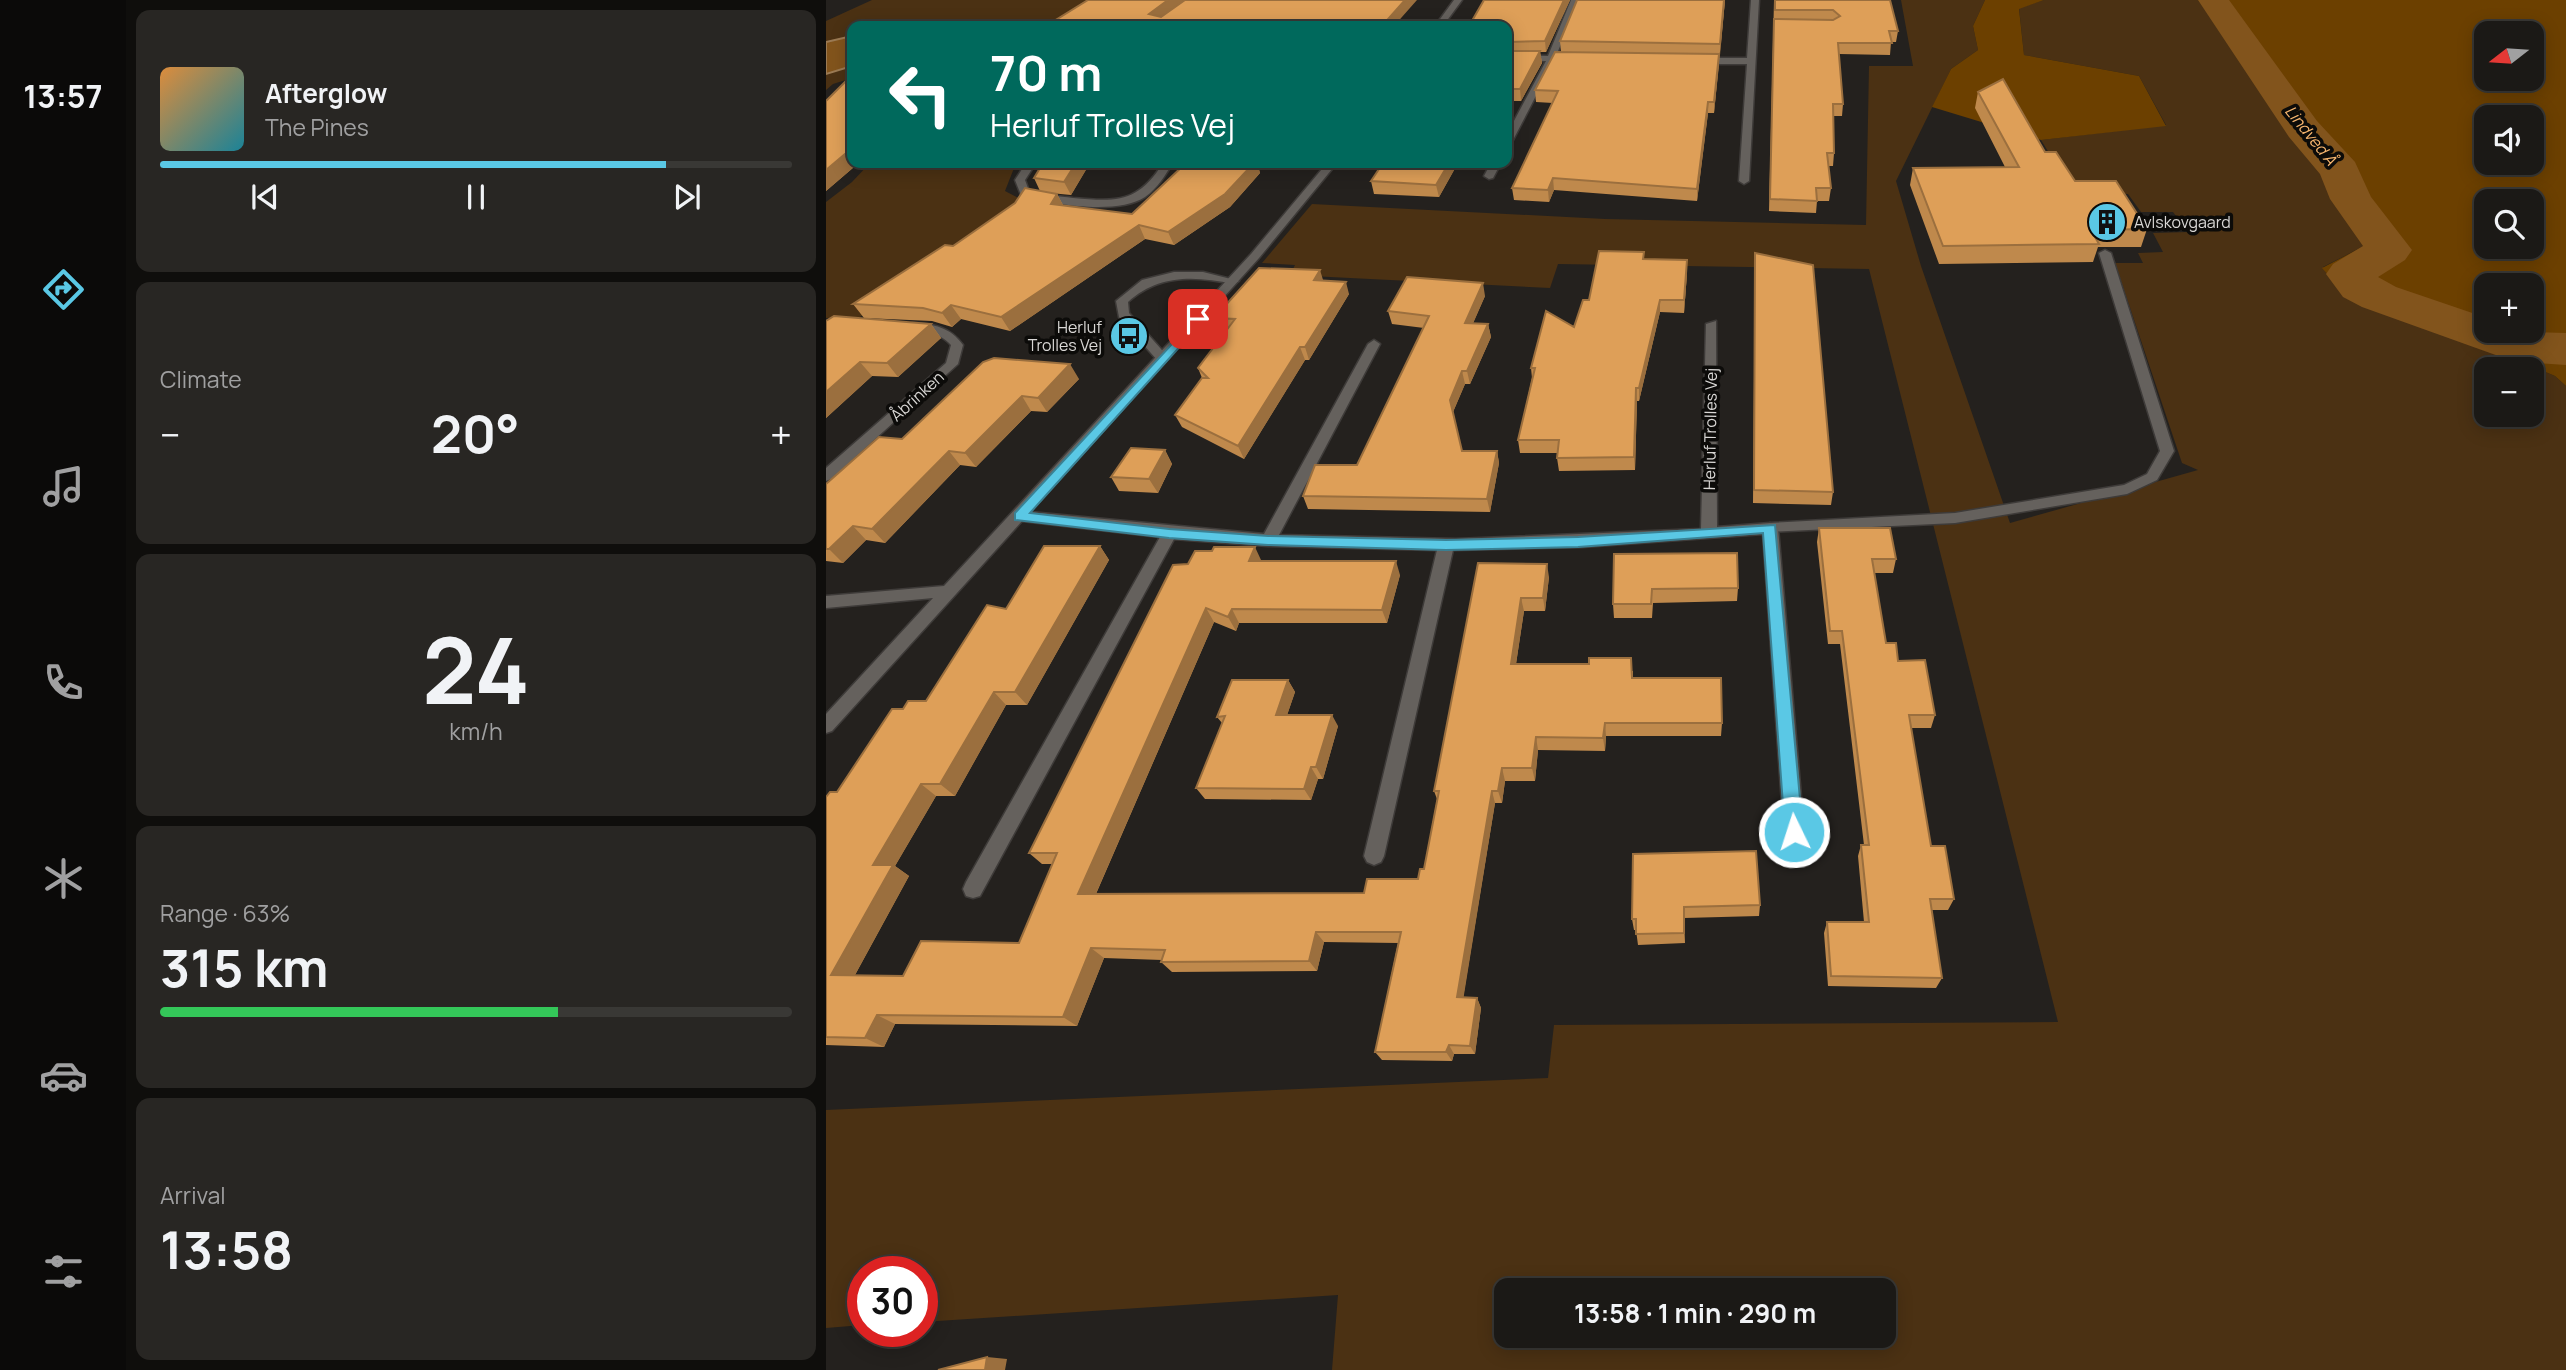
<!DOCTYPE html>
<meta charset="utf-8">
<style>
:root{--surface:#1b1916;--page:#282623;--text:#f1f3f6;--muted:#a0a0a1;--line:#393835;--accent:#5ac8e5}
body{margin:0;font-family:Manrope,sans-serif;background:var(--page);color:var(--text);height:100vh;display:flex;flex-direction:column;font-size:26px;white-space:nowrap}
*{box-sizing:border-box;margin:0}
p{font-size:23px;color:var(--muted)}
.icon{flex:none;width:38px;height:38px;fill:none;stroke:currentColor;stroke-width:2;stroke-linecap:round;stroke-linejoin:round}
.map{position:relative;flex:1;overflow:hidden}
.details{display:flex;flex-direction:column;gap:10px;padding:10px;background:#0f0e0c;width:700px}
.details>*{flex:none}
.hud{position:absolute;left:21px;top:21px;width:665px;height:147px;border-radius:14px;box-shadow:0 4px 18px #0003,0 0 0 2px var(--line);background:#00695c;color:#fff;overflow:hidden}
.needle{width:46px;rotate:253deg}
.fabs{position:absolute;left:1648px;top:21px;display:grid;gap:14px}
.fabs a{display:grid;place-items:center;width:70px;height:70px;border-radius:14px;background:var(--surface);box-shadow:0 4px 18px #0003,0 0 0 2px var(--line);font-size:35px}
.speed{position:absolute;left:21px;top:1256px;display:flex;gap:14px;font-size:35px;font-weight:700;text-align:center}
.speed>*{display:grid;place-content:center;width:91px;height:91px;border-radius:50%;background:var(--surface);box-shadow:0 4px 18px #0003,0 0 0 2px var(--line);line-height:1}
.speed .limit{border:10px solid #d22;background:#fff;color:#111}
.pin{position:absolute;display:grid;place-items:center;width:60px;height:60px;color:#fff;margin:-30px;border-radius:14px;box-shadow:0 4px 10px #0006}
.me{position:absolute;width:77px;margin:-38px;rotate:356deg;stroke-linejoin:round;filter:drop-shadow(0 0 5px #0008)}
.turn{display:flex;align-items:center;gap:24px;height:147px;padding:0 28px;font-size:32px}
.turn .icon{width:91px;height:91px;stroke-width:2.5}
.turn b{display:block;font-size:49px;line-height:60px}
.big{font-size:52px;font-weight:700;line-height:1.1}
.details .widget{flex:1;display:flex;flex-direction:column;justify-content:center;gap:10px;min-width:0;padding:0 24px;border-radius:14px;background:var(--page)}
.details .dial{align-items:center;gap:0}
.dial b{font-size:91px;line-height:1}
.song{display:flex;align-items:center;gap:21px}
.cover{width:84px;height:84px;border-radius:10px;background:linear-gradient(135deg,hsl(30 70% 55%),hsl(190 70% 35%))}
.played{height:7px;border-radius:4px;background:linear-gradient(90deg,var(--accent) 80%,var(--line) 80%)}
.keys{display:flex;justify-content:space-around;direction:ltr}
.heat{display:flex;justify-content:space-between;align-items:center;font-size:38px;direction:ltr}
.charge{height:10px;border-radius:5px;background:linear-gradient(90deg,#34c759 63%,var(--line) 0)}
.trip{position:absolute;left:668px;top:1278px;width:402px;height:70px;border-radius:14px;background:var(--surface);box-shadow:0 4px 18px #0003,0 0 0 2px var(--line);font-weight:700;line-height:70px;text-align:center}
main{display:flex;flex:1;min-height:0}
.tabs{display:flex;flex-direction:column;width:126px;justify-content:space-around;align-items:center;background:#0b0a09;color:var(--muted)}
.tabs .icon{width:49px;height:49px}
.tabs .on{color:var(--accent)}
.tabs b{font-size:32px;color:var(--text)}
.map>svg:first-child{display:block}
.green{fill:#4b3113;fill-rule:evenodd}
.forest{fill:#6c4000;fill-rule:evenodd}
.water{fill:#82541c;stroke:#9c7b54;stroke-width:2}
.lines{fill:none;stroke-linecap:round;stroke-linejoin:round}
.river{fill:#82541c;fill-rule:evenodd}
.lane-casing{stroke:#3e3b39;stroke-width:3}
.street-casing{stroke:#3e3b39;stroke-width:3}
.lane{fill:#65615d;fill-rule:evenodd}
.street{fill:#65615d;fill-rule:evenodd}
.wall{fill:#bf894c}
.shaded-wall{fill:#9b6f3e}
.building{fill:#de9f58;stroke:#9b6f3e;stroke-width:2}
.route{fill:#5ac8e5;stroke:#3a8295;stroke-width:2}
.labels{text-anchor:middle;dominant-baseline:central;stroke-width:7;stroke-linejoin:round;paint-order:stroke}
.far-water-label{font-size:16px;font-style:italic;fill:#f7b66f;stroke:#0c0b09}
.far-poi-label{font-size:16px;fill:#d9d7d5;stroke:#0c0b09;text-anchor:start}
.far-street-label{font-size:16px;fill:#d9d7d5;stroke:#0c0b09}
</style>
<main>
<nav class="tabs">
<b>13:57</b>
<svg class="icon on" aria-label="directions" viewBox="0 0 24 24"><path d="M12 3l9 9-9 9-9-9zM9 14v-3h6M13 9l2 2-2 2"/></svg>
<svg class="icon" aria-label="music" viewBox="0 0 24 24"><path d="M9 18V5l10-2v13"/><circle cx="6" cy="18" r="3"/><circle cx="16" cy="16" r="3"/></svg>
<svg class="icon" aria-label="phone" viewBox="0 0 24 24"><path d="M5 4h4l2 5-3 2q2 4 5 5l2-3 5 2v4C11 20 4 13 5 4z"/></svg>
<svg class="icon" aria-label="climate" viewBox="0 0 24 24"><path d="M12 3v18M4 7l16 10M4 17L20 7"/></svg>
<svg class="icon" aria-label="car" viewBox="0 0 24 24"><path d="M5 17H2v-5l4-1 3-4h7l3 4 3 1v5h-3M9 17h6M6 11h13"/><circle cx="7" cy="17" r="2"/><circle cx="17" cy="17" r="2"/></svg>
<svg class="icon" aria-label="filters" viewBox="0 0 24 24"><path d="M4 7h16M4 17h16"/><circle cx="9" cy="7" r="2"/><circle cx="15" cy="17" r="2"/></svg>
</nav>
<section class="details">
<div class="widget">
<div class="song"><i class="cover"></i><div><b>Afterglow</b><p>The Pines</p></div></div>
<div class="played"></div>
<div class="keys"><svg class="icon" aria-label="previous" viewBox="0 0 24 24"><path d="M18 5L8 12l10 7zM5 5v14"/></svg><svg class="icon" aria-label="pause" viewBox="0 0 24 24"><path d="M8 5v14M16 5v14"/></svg><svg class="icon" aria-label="next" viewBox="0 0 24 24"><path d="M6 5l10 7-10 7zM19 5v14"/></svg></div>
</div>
<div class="widget"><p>Climate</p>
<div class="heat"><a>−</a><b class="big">20°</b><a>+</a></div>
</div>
<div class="widget dial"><b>24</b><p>km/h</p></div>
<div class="widget"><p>Range · 63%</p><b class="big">315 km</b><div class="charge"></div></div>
<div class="widget"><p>Arrival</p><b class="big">13:58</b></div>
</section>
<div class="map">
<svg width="1740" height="1370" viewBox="0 0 1740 1370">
<rect width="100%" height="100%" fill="#24211e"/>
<!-- green -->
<path class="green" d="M46,0H274L236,26H26V78L7,84L0,90V21Z
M1075,0H1159L1147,26L1152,50L1125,69L1070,181L1095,266L1184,523L1372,470L1356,463L1289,263H1317L1312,253L1337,252L1327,233L1362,232L1347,212H1315L1302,194L1248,193L1215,140L1340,125L1313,76L1198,55L1193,8L1218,0H1372L1471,133L1542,244L1497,267L1514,288L1729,376L1740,386V1370H506L512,1295L96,1322V1272H37V1325L0,1328V1110L722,1078L728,1025L1232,1022L1043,269L732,264L724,288L464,275L469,265L436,263L486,204L779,219L1040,225L1043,66H1087ZM1661,369H1706V415H1661ZM681,1290H1059V1335H681Z
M44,163H90L86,169L190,163L179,191L198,201L34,317L0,318V202L26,182Z"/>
<!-- forest -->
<path class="forest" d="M1159,0H1218L1193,9L1198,55L1313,76L1340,126L1215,140L1106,107L1125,69L1152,50L1147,26Z
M1372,0H1740V386L1729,376L1514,288L1496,268L1542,244L1471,133ZM1661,33H1706V79H1661ZM1661,117H1706V163H1661ZM1661,201H1706V247H1661ZM1661,285H1706V331H1661Z"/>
<!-- water -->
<path class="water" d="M26,36V66L0,74V42Z"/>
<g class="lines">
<!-- river -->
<path class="river" d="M1372,0H1403L1491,121L1529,162L1545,197L1586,250L1579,260L1552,277L1570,287L1661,318V331L1740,333V365L1696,362L1678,358L1536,307L1517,297L1500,274L1507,264L1537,246L1504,199L1494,174L1463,137Z"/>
<defs>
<path id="lane" d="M1279,250L1285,253L1348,451L1331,480L1301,494L1129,523L939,532L936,528L944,523L1129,513L1298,485L1321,474L1334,451L1273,253Z
M348,272H377L413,281L407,284C369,276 333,274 302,302L303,313L343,358L337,362L332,361L293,317L290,301L316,280Z"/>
<path id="street" d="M628,0H636L617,26H609Z
M745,0H753L730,56L751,59L728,61L686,142L681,145V134L720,61L681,60V55L722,56Z
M925,0H933L923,181L918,184L913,181L921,64H870L866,61L870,58H921Z
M200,163H210L199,180L203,191C218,196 233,196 247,198C291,202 312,203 337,163H347C339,175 332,188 319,197C292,215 226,205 195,195L189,180Z
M501,163H511L433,258L204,512L438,534L542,344L548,340L554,344L453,535L630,539L875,529L880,324L890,321L891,527L944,523L952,528L978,832L975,838L968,841L961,838L958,832L937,534L756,547L627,550L558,856L555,862L548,865L541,862L538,856L611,550L442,546L348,539L154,896L147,898L140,896L137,889L140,882L334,537L196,521L6,731L0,733V714L107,598L0,608V596L118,586L425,254Z
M665,163H675L667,178L663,179L658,176Z
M87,323C108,324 124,327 137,345L132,364L5,479L0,481V468L120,363L125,345C112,331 100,333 83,330V324Z"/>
</defs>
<!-- lane casing -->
<use href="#lane" class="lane-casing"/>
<!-- street casing -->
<use href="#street" class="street-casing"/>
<!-- lane -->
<use href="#lane" class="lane"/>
<!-- street -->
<use href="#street" class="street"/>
</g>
<!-- wall -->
<path class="wall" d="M658,0H744L720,52H714L716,63L695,101H681V26Z
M899,0L888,113H882L871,201L728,190L723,202L688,200L686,188L727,103L710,102L709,90L735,52L734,41Z
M948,0H1064L1072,31L1070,42H1065L1064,55L1013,54L1017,104L1016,116H1007L1008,153L1007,166H1002L1005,188L1003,201H991L990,213L943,211Z
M26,75V163H118L28,167L0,191V101Z
M1152,92L1219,152L1249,181L1321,229L1315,247H1272L1267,262L1113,264L1084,185L1087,168L1179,167L1149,108Z
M264,163L245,195L224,193L231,194L237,205L306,214L432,166L434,173L404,207L348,245L319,239L184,331L135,319L126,327L106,321L38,318L27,304L127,246L214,191L208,178Z
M552,163H632L613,197L548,194L545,181L557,163Z
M818,252V259L861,273L858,313L834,312L813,401H811L809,470L733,471L731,458L732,453H694L692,440L706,378L705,368L748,327L763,300Z
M929,253L1007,492L1005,505L927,503Z
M498,281L523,294L483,360H479L418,459L356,427L349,415L376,378L372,368L400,331H394L388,318Z
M659,296L647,323L662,324L665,337L644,384H639L627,412L636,451H671L673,463L664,512L482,509L477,496L531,465L598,328L566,324L562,311Z
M0,321L105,324L115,338L72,377L46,376L0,418Z
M157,362L253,379L221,412L205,411L150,467L134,465L59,543L40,540L17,563L0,561V484L76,439Z
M339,450L346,464L332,493L293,491L285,477Z
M993,528L1070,559L1067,573H1048L1060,643L1109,715L1105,728H1085L1105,846L1128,899L1122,910H1106L1116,978L1110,988L1002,986L998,933L1001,922H1038L1032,856L1035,845H1038L1014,644H1002L991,542Z
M274,546L283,560L201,705H180L129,796H110L69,866L83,876L29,975L77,976L193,943L227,864H216L203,853L347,565L435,560L574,575L561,623H413L410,631L388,622L270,894L538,893L592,879L598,869L611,799L608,791L652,563L723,577L719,611H698L690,664L807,671V678L896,723L895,736H780L779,751L712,750L709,781H679L676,803H669L637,998H651L655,1008L649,1054H628L626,1061L556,1060L549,1052L572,943L498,942L491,971L346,972L335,962L336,960L278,958L251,1026L69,1024L58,1047L0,1045V797L11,792L77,709L100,701L180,609Z
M788,554L912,588L911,601L827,603L826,618H788L787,604Z
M462,680L469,692L461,715L512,726L497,779H492L485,800L379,799L370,788L396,723L391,717Z
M807,854L934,905L933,916L858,918L859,943L812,945L810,930H808L806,919Z"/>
<!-- shaded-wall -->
<path class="shaded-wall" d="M342,0H361L327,26L323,14Z
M579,0H591L568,26H556Z
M738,0H744L720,52L719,41Z
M898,0H899L894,55V44Z
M714,51L716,63L695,101L694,89Z
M893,54V65L888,113V102Z
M882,102V113L871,201V189Z
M19,154L28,167L0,191V170Z
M250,163H264L245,195L238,182Z
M422,163H434L432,166L434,173L404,207L348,245L342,232Z
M623,163H632L613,197L610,185Z
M727,178L728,190L723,202L722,190Z
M231,194L238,207L225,204Z
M313,225L319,239L184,331L175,317Z
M861,260V273L858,313V300Z
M494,270L498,283L488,280Z
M520,282L523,294L483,360L479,347Z
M657,283L659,296L642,335L639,323Z
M834,300V312L813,401V388Z
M125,305L135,319L126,327L116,313Z
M105,324L115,338L72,377L61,363Z
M662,324L665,337L644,384L641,371Z
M474,347L479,360L418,459L412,446Z
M34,362L46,376L0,418V392Z
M244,364L253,379L221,412L212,398Z
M636,371L639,384L627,412L624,400Z
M810,388L811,401L809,470L808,457Z
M196,396L205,411L150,467L139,453Z
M339,450L346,464L332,493L323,479Z
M123,451L134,465L59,543L46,529Z
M671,451L673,463L664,512L661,499Z
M27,526L40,540L17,563L3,549Z
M274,546L283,560L201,705L189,692Z
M429,547L435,560L430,575L423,561Z
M570,561L574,575L561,623L556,610Z
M721,564L723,577L719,611L717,598Z
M695,598L698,611L688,677L685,664Z
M380,608L388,622L265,905L252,894Z
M406,609L413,623L410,631L402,617Z
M462,680L469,692L457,727L450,715Z
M168,692L180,705L129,796L114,784Z
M506,715L512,726L497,779L490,767Z
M779,723L780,736L779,751L777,738Z
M710,737L712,750L709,781L706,768Z
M485,767L492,779L485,800L478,789Z
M676,768L679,781L676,803L672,791Z
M95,784L110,796L69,866L83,876L24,984L5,975L47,865Z
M666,791L669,803L636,1007L631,997Z
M490,932L498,942L491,971L483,961Z
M265,948L278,958L251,1026L237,1017Z
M651,998L655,1008L649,1054L644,1046Z
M51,1015L69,1024L58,1047L39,1038Z
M623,1045L628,1054L626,1061L620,1052Z
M161,1357L181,1359L179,1370H159Z"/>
<!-- building -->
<path class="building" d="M262,0H342L323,14L335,17L359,0H579L556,26H220Z
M658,0H738L719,41L681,42V26H643Z
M751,0H898L894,44L734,41Z
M949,0H1064L1072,31H1063L1066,43H1012L1017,104H1007L1008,153H1001L1005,188H990L991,201L944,199L948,19L1007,20L1014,16L1007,10H949Z
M681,51H714L694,89H681Z
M729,52L893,54L888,102H882L871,189L727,178L722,190L686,188L732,91L709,90Z
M26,75V154H19L0,170V101Z
M1177,79L1219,152H1230L1249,181H1290L1321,229L1265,230L1273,244L1117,246L1087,168L1193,167L1152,92Z
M217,163H250L238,182L208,178Z
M360,163H428L399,194L342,232L313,225L175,317L125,305L116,313L97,308L27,304L119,245L127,246L189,203L199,188L231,194L225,204L306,214Z
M557,163H623L610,185L545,181Z
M773,251L818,252L817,259L861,260L858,300H834L813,388H810L808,457L731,458L733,440H692L709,368H705L720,311L748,327L757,300H763Z
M929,253L987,265L1007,492L928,490Z
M433,268L494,270L488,280L520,282L479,347H474L412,446L349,415L376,378H382L372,368L409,319L388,318Z
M581,277L657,283L639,323L662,324L641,371H636L624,400L636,451H671L661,499L477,496L489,465H531L603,316L562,311Z
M8,316L105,324L61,363L34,362L0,392V321Z
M168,358L244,364L212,398L196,396L139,453L123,451L46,529L27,526L3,549H0V484L53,437L76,439L157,362Z
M305,448L339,450L323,479L285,477Z
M993,528H1064L1070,559H1046L1060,643H1070L1072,661L1099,660L1109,715H1083L1105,846H1119L1128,899H1104L1116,978L1005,976L1001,922H1043L1035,845H1043L1016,631H1004Z
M218,546H274L189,692H168L114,784H95L47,865H67L5,975L77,976L95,941L193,943L231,853H203L347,565L362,564L369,551H386L388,547H429L423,561H570L556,610L406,609L402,617L380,608L252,894L538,893L541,879H592L594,869H598L613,791H608L652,563L721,564L717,598H695L685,664H763V658H805L806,678H895L896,723H779L777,738L710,737L706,768H676L672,791H666L631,997L651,998L644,1046L623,1045L620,1052H549L575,932H490L483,961L335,962L339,950L265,948L237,1017L51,1015L39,1038L0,1037V797L4,792H11L66,709H77L82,701H100L161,605L180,609Z
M911,553L912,588L826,589L825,604H787L788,554Z
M406,680H462L450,715H506L490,767H485L478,789L370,788L399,716L391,717Z
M930,851L934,905L858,907V933L810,934V919H806L807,854Z
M161,1357L159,1370H112Z"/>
<!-- route -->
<path class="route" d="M372,316L377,319L376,322L204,513L343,529L442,536L620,540L752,537L949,525L977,832L974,838L968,840L961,838L959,832L937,533L752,547L620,550L442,545L343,538L189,520V513Z"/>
<!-- icons -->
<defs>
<symbol id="building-disc" viewBox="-11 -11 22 22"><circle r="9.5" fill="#5ac8e5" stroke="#0c0b09"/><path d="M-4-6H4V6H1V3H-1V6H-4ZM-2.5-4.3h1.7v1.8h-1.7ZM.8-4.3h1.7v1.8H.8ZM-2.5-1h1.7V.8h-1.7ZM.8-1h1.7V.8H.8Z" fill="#111"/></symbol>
<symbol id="bus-disc" viewBox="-11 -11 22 22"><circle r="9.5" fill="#5ac8e5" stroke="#0c0b09"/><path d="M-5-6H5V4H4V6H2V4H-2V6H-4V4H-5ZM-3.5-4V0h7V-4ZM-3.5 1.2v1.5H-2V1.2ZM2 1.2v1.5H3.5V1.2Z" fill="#111"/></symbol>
</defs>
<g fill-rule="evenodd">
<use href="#building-disc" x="1259" y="200" width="44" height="44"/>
<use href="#bus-disc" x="281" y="314" width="44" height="44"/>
</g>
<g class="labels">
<!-- far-water labels -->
<g class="far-water-label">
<text transform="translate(1485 135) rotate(51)">Lindved Å</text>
</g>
<!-- far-poi labels -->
<g class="far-poi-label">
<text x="1308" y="222">Avlskovgaard</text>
<text x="276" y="327" text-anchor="end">Herluf<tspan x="276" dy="18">Trolles Vej</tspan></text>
</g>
<!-- far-street labels -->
<g class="far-street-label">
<text transform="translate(91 396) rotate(-42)">Åbrinken</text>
<text transform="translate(884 429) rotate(-89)">Herluf Trolles Vej</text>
</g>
</g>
</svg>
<div class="fabs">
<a><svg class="needle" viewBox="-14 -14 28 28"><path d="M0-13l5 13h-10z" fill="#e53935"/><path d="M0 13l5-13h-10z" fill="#a0a0a1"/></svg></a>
<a><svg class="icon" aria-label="sound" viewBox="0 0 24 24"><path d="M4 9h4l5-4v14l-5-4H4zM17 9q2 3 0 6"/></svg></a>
<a><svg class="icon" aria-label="search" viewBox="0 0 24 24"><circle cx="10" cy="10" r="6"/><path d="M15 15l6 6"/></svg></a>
<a>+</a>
<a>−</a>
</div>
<div class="speed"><div class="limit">30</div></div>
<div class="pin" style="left:372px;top:319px;background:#d93025"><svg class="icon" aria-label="arrive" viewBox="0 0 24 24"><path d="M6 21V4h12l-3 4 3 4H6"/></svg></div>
<svg class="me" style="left:968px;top:832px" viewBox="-20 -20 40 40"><circle r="17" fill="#5ac8e5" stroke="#fff" stroke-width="3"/><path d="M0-11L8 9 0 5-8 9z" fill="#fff"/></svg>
<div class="trip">13:58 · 1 min · 290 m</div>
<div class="hud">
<div class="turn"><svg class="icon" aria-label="left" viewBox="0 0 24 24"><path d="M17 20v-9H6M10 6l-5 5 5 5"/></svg><div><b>70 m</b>Herluf Trolles Vej</div></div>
</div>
</div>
</main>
